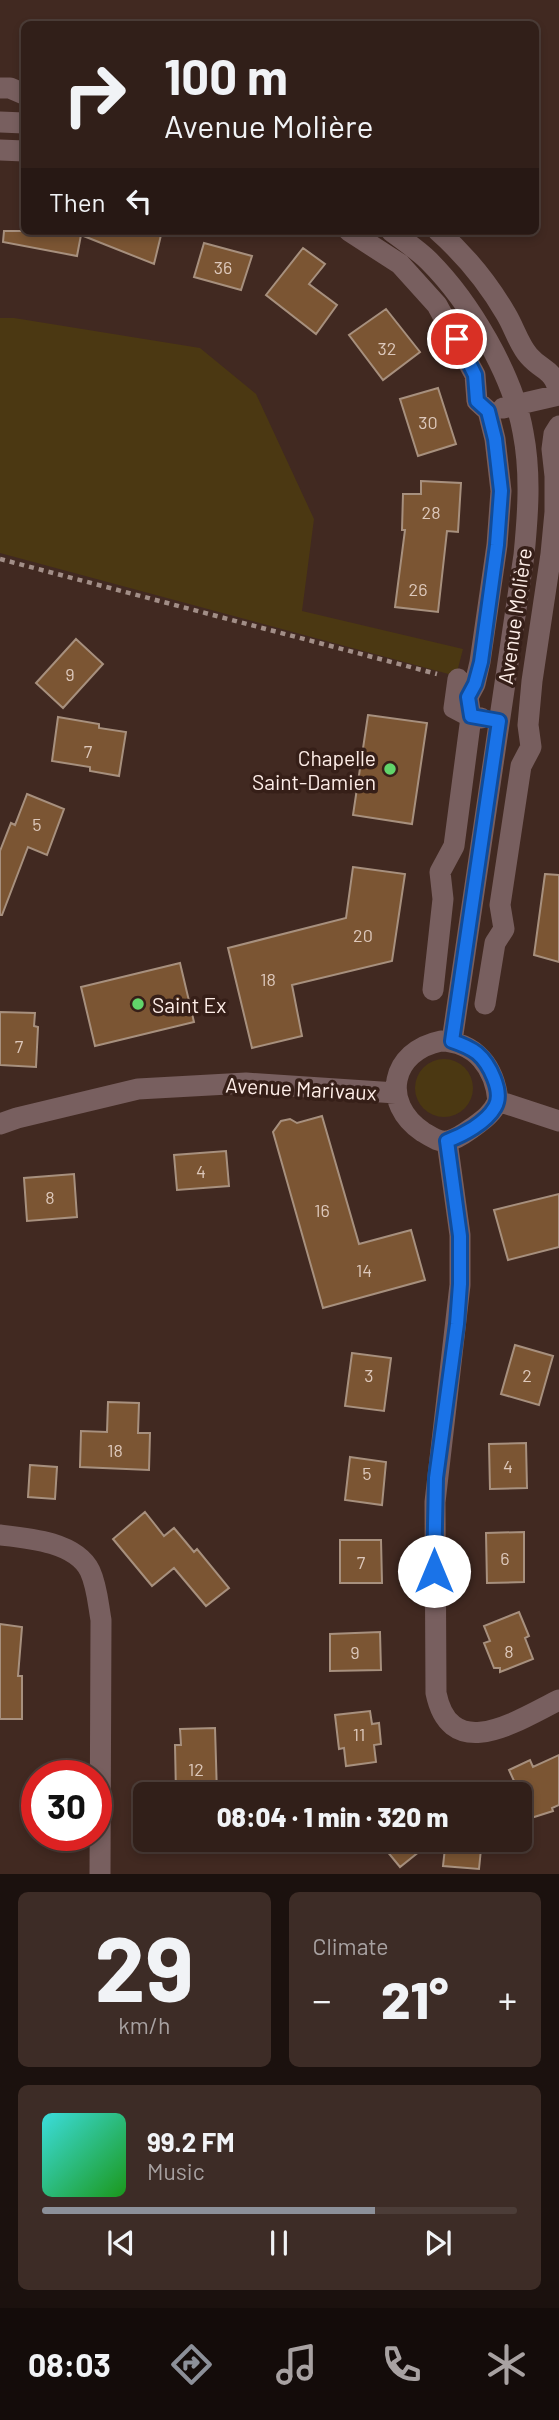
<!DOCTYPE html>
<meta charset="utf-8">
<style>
:root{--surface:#311f19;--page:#3d2c26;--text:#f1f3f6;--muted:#a8a2a2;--line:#4c3d38;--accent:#8c9099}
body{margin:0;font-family:Barlow,sans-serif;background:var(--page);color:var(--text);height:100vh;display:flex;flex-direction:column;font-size:26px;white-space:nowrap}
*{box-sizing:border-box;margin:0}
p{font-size:23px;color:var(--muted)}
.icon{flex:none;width:38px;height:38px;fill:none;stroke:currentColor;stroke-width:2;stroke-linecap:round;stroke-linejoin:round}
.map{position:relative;height:1874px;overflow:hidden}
.details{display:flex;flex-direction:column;gap:18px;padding:18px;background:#1b110e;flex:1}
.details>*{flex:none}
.guide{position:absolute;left:21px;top:21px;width:518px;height:214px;border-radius:10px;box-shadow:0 4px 10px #0003,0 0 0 2px var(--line);background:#311f19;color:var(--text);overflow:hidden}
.speed{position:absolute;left:21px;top:1760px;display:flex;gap:14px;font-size:35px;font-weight:700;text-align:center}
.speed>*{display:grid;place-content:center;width:91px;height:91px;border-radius:50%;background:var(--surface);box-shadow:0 4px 10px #0003,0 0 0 2px var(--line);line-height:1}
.speed .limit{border:10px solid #d22;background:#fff;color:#111}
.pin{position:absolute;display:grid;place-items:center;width:60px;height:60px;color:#fff;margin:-30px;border:4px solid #fff;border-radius:50%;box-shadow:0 2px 7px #0007}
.me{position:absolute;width:77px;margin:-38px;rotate:0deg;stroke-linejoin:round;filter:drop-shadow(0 0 5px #0008)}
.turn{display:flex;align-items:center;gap:24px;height:147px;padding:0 28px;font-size:32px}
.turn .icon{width:91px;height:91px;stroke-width:2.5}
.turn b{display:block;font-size:49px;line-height:60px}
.then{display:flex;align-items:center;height:66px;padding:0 28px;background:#0003;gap:14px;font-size:26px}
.big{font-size:52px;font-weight:800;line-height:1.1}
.details .widget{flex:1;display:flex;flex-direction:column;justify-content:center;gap:10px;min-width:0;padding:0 24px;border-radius:10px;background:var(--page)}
.details .dial{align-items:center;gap:0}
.dial b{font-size:91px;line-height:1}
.song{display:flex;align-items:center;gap:21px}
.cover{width:84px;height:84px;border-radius:10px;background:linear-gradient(135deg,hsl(180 70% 55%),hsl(120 70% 35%))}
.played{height:7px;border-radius:4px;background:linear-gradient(90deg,var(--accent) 70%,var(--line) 70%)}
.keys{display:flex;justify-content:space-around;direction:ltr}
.heat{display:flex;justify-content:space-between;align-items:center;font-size:38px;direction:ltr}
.details .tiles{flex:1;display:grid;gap:18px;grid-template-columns:1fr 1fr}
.widget:last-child{grid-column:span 2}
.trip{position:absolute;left:133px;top:1782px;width:399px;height:70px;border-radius:10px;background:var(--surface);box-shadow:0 4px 10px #0003,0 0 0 2px var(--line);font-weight:800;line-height:70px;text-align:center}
.tabs{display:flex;height:112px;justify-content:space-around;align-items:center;background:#140c0a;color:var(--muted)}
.tabs .icon{width:49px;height:49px}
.tabs .current{color:var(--accent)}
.tabs b{font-size:32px;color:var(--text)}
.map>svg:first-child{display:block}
.green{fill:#4b3812}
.building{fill:#7b5533;stroke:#a7907e;stroke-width:2}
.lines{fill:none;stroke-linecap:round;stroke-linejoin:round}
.path{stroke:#a28e87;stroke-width:4.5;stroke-dasharray:5 5;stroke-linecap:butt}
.minor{stroke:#785f5f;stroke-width:21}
.route-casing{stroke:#114b97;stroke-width:18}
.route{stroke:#1a73e8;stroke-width:12}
.poi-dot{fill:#61d46a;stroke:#361f18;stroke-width:2.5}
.labels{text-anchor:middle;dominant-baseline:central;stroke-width:7;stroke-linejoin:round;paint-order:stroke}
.number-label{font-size:18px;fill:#ddc8bb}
.street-label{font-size:21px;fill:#feeee8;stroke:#361f18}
.poi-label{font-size:21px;fill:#feeee8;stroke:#361f18;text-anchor:end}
</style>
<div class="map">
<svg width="559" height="1874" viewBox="0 0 559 1874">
<rect width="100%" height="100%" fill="#412921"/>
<!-- green -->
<path class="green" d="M0,318H14L200,348L256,394L314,519L302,611L463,649L456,676L0,553Z
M415 1088a29 29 0 1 1 58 0a29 29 0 1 1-58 0Z"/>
<!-- building -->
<path class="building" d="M4,231H162L154,264L81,235L77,256L3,242Z
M204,243L252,256L241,290L194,277Z
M303,248L325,264L309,284L337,305L316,334L266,295Z
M386,309L420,352L383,380L349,335Z
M438,388L456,444L418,456L400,399Z
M421,481L461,483L458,532L447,531L438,612L395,607L405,530H402L403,494H421Z
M76,639L103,664L63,708L36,683Z
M368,715L427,723L412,824L353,815Z
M58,717L99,724V728L126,732L119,776L90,771V767L52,761Z
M27,794L64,809L47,855L28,847L2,915H0V851L11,823L15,825Z
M353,867L405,874L392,961L292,985L302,1036L252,1048L228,948L346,918Z
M545,874L559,875V962L534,955Z
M180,963L194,1022L95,1046L81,987Z
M0,1012L35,1013L34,1026L38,1027L36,1067L0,1065Z
M322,1116L359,1244L411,1230L425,1280L323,1308L273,1132L281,1121L290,1119L297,1123Z
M226,1151L229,1186L177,1190L174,1155Z
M74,1174L77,1217L27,1221L24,1178Z
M559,1194V1247L508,1260L494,1210Z
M515,1345L553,1356L539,1405L501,1394Z
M352,1353L391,1358L384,1411L345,1406Z
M108,1402L139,1403L138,1433H150L149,1470L80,1467L81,1431L107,1432Z
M526,1443L527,1488L490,1489L489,1444Z
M350,1457L386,1462L382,1505L345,1500Z
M30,1465L57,1467L55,1499L28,1497Z
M145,1512L164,1536L174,1528L194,1552L197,1549L229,1588L206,1606L174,1568L152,1586L113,1539Z
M524,1532V1582L487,1583L486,1533Z
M340,1540H381L382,1583H340Z
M519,1612L529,1636L525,1638L533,1659L500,1672V1668H494L484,1643L490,1641L484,1626Z
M0,1624L22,1627L18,1676H22V1719H0Z
M380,1632L381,1670L330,1671V1634Z
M370,1711L372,1724L379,1723L381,1744L374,1745L376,1762L346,1766L344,1748L339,1749L335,1715Z
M215,1728L217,1794H176L175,1745H181L180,1729Z
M559,1755V1805L552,1808L553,1811L531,1818L509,1770L530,1760L533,1767Z
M377,1839H435L400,1867Z
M446,1839H482L479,1869L443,1866Z"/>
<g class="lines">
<!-- path -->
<path class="path" d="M0,559L437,674"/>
<!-- minor -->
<path class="minor" d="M0,88H10L24,94
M0,122L24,123
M0,150L24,151
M349,231L400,264L437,305L475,375L477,401L488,411L495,439L501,491L497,545L480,662L475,684L468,697L471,717L454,846L440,872L443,899L433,990
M391,231C404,241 418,250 429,261C470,302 513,375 523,432C531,473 528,514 524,555L452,1041
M438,231C464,254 488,283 506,314C514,327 519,345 529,356C543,372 553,368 559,392
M503,408L559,395
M458,679L454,708L471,717L481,718
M485,1004L495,943L504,929L500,905L521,766L531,747L528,725L532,681L551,554L555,512V476L552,449L554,434L559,426
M441,1041C476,1042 495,1068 498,1101C492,1114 483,1120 472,1128C465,1133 457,1139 448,1141C439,1143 430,1136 423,1132C380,1103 391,1051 441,1041Z
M498,1101L559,1121
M0,1124L17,1118L138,1089L246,1083L396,1093
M447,1141L460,1235V1285L435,1502L436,1693C451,1766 520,1719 559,1700
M0,1535C28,1538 76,1542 90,1571C97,1586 98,1603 101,1620L100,1874"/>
</g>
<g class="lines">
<defs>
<path id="route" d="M434,1571L436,1478L457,1324L460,1284V1236L447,1141C463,1135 486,1123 495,1107C504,1092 489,1063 477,1053C469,1047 461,1044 452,1041L499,721L471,716L468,697L475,684L481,662L497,545L501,491L495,439L488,411L477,401L475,375L457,339"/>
</defs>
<!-- route casing -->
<use href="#route" class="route-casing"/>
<!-- route -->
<use href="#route" class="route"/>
</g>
<!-- markers -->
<g class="poi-dot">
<circle cx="390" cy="769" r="7"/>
<circle cx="138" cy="1004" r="7"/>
</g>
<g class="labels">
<!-- number labels -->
<g class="number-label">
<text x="223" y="267">36</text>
<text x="387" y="348">32</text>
<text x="428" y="422">30</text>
<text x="431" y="512">28</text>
<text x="418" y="589">26</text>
<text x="70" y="674">9</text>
<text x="88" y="751">7</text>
<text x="37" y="824">5</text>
<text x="363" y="935">20</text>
<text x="268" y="979">18</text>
<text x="19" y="1046">7</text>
<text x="201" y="1171">4</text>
<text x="50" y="1197">8</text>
<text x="322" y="1210">16</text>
<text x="364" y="1270">14</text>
<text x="369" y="1375">3</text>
<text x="527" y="1375">2</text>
<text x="115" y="1450">18</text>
<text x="508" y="1466">4</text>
<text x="367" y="1473">5</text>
<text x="505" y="1558">6</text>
<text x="361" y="1562">7</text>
<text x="509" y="1651">8</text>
<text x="355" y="1652">9</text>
<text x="359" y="1734">11</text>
<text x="196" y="1769">12</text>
</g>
<!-- street labels -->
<g class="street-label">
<text transform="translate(514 616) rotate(-82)">Avenue Molière</text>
<text transform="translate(301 1088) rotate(3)">Avenue Marivaux</text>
</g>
<!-- poi labels -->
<g class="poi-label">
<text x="376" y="757">Chapelle<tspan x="376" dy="24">Saint-Damien</tspan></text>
<text x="152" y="1004" text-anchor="start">Saint Ex</text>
</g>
</g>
</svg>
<div class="speed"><div class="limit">30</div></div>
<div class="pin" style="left:457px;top:339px;background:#d93025"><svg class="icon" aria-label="arrive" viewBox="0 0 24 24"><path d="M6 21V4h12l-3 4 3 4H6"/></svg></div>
<svg class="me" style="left:434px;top:1571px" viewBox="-20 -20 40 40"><circle r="19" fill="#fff"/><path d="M0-13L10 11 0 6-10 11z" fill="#1a73e8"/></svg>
<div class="trip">08:04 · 1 min · 320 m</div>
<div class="guide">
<div class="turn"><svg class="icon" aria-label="right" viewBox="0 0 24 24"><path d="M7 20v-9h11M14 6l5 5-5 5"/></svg><div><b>100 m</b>Avenue Molière</div></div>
<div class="then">Then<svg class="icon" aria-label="left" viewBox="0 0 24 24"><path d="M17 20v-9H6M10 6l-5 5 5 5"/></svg></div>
</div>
</div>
<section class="details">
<div class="tiles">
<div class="widget dial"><b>29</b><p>km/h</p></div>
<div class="widget"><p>Climate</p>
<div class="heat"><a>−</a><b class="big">21°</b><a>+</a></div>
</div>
<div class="widget">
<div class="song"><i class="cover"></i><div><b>99.2 FM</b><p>Music</p></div></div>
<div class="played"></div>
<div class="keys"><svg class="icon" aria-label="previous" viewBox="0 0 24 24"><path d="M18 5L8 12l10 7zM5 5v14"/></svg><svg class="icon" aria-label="pause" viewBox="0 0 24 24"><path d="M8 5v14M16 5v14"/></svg><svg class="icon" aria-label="next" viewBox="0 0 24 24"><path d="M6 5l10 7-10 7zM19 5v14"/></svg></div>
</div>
</div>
</section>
<nav class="tabs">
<b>08:03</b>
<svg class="icon current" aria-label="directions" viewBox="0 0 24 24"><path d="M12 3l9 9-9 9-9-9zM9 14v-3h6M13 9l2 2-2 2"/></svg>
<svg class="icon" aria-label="music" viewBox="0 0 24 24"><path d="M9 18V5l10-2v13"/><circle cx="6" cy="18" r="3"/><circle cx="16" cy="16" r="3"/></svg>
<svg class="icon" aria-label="phone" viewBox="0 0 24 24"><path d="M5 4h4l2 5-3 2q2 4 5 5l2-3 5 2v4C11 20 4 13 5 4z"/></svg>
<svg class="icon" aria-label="climate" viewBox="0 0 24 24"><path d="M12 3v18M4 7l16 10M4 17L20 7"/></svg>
</nav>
